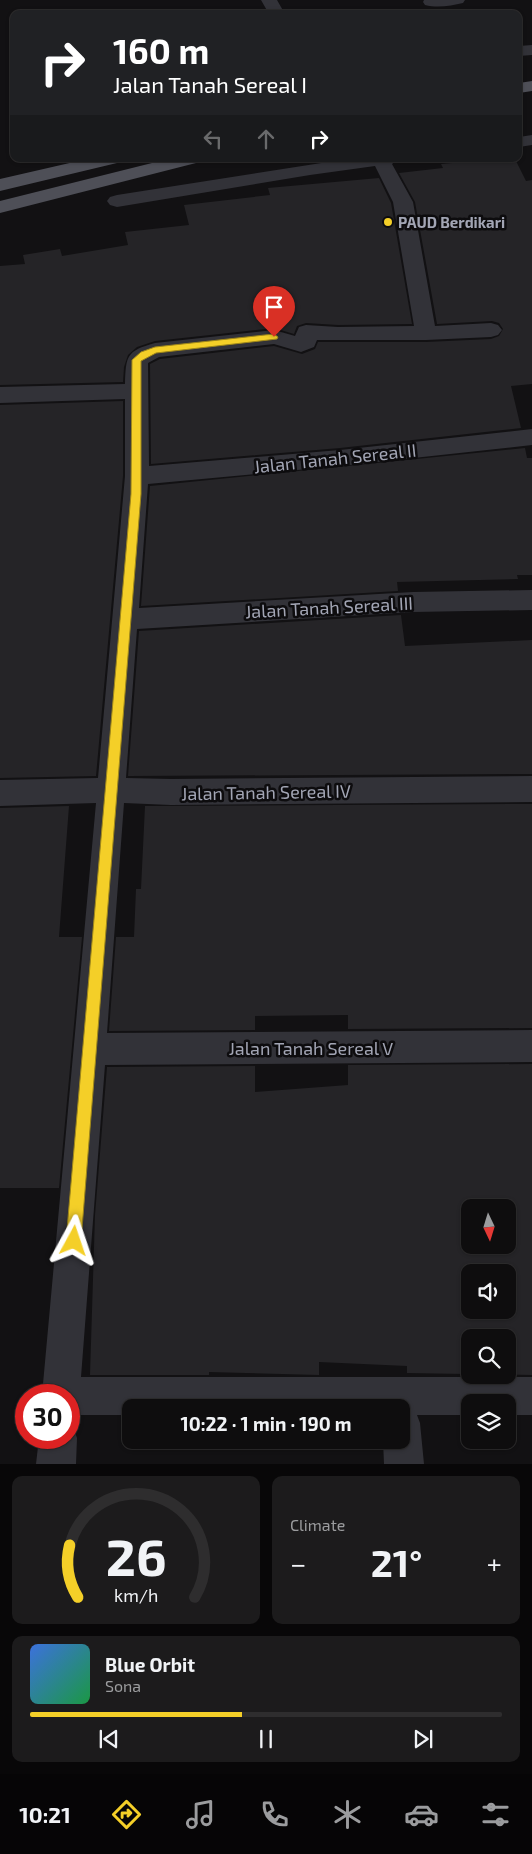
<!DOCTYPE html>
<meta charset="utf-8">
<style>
:root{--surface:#0e0d0e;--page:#1c1b1c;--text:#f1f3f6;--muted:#9b9c9e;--line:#2e2d2e;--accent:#f4cf28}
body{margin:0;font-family:"Exo 2",sans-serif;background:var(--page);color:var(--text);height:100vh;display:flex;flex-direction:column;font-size:19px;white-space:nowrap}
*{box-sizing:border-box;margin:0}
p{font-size:16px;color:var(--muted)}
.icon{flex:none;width:28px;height:28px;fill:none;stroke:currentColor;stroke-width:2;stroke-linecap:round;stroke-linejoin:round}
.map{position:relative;height:1464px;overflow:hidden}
.drawer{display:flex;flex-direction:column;gap:12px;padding:12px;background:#080708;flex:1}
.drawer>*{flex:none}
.banner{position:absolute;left:10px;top:10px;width:512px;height:152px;border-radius:10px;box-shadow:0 1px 4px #0004,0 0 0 1px var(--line);background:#202124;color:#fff;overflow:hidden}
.needle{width:32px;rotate:176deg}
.tools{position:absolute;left:461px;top:1199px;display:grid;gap:10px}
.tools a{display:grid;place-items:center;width:55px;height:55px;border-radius:10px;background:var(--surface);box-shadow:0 1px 4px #0004,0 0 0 1px var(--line);font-size:25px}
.speed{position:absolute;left:15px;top:1384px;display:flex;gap:10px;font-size:25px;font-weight:700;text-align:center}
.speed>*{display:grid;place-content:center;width:65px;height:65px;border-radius:50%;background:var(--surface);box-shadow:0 1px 4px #0004,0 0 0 1px var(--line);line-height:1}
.speed .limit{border:8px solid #d22;background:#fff;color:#111}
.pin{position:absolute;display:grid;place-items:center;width:42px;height:42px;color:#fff;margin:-51px -21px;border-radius:50% 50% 50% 0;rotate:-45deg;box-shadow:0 0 5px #0007}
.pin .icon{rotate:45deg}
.me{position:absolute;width:55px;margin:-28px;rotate:5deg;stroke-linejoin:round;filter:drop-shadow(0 0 4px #0008)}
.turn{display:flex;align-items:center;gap:18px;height:105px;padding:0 20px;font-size:22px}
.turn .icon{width:65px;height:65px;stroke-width:2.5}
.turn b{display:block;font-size:35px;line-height:42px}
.lanes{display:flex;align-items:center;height:48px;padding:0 20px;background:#0003;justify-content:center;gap:25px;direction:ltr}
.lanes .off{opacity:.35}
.big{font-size:38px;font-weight:700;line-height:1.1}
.drawer .card{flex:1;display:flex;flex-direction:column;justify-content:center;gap:8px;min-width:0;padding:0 18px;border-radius:10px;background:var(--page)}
.drawer .dial{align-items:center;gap:0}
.dial svg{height:130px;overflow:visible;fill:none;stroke:var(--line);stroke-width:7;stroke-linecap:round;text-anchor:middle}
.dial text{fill:var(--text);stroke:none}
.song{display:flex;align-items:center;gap:15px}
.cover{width:60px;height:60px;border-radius:8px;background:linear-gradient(135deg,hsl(220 70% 55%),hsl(140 70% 35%))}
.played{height:5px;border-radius:2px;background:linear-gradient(90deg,var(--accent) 45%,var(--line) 45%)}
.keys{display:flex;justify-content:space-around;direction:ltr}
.heat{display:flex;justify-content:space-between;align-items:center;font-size:28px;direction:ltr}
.drawer .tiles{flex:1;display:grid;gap:12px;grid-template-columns:1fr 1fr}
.card:last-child{grid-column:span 2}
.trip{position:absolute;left:122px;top:1399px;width:288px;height:50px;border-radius:10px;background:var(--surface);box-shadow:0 1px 4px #0004,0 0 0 1px var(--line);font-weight:700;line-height:50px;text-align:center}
.menu{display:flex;height:80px;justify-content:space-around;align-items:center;background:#060506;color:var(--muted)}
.menu .icon{width:35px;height:35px}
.menu .selected{color:var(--accent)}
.menu b{font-size:22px;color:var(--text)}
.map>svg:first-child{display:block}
.building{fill:#252427;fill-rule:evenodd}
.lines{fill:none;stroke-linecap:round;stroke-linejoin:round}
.minor{fill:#323238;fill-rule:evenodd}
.major{fill:#4e4f57;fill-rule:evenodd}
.route{fill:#f4cf28;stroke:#9f871a}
.poi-dot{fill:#f4cf28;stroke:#0d0c0e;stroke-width:2}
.labels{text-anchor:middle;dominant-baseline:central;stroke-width:5;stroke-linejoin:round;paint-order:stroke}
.far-poi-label{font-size:15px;font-weight:bold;fill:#a2a5b4;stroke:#0d0c0e;text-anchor:start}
.street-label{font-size:18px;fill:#a2a5b4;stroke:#0d0c0e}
</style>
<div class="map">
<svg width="532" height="1464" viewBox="0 0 532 1464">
<rect width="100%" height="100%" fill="#121113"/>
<!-- building -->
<path class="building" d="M496,159H515L526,181L532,180V384L511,386L521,428L340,448L151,464L150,364L160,359L274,346L302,354L315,349L318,342H426L491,339L499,336L503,329L499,323L492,321L437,324L415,202L399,173L443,168L441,164Z
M379,178L391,203L412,324L338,325L306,323L297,326L294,334L274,328L155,341L137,347L128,355L124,367L123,382L0,385V266L25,264L23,255L60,249L62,256L128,245L125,232L189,225L184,205L270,195L268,188Z
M123,401V476L96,776L0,778V405Z
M525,448L527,458H532V575H517L518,579L397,582L398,591L141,606L150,486Z
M401,615L405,646L532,640V774L128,776L139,631Z
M532,804V1028L348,1029V1015L255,1016V1030L109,1031L116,937H134L136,889H141L145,806Z
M69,806L59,937H82L59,1188H0V808Z
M532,1064V1375L407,1373V1366L319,1362V1375L209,1372V1375H90L95,1215L107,1067L255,1066V1092L348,1085V1065ZM470,1208H508V1245H470ZM470,1272H508V1310H470ZM470,1338H508V1375H470Z"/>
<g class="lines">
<!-- minor -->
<path class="minor" d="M261,0H277L285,14H269Z
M424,0H465L463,3C451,6 437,8 425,5L423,2Z
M532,45V55L519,56V46Z
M532,135V145L519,147V137Z
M347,159H398L392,164L413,202L435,326L491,323L498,325L502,330L498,335L491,337L426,340H317L314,347L301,352L274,344L159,357L148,363L149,466L340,450L532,429V445L340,466L148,484L139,608L413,592L532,590V610L413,612L137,629L126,778L171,779L532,776V802L171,805L124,803L107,1033L532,1030V1062L105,1065L81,1377H532V1415H508V1402H470V1415H417L420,1423L424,1464H384L383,1440H401V1408H131V1415H69V1395H42L96,803L0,806V780L98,778L125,476V399L0,403V387L125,384C126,356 126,351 155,343L274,330L295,336L299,327L306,325L338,327L414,326L393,202L375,166L310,175L117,207L110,205L107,201L110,197L117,195Z
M69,1423L72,1424L77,1438L76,1464H36L39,1438H69Z"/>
<!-- major -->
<path class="major" d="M532,81V91L519,93V83Z
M87,159H119L117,163L0,191V179Z
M168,159H198L196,163L0,213V201Z"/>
</g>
<!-- route -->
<path class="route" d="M274,334L278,337L277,339L156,353L141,361V494L81,1241L79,1246L74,1249L69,1246L66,1241L131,494L132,360L141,352L155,347Z"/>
<!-- markers -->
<circle class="poi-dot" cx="388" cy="222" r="5"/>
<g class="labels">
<!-- far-poi labels -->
<g class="far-poi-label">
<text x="398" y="222">PAUD Berdikari</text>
</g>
<!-- street labels -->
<g class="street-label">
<text transform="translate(335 458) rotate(-6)">Jalan Tanah Sereal II</text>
<text transform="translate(329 607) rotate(-3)">Jalan Tanah Sereal III</text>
<text transform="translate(266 792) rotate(-1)">Jalan Tanah Sereal IV</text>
<text x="311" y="1048">Jalan Tanah Sereal V</text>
</g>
</g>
</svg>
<div class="tools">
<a><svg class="needle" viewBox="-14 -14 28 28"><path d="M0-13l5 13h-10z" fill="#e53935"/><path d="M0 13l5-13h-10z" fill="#9b9c9e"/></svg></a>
<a><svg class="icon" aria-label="sound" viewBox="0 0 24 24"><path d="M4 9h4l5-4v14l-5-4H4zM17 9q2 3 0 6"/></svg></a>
<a><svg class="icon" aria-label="search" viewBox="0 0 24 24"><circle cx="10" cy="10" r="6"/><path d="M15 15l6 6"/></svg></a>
<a><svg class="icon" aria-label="layers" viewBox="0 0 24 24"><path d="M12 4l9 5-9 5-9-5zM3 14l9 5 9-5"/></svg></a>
</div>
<div class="speed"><div class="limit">30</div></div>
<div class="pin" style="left:274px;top:337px;background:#d93025"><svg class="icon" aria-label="arrive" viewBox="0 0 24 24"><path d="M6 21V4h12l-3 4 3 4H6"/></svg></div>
<svg class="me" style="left:74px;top:1241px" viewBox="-20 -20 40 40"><path d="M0-17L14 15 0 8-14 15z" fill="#f4cf28" stroke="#fff" stroke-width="4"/></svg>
<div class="trip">10:22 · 1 min · 190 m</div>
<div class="banner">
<div class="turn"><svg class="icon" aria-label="right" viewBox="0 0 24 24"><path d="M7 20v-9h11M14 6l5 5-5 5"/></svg><div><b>160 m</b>Jalan Tanah Sereal I</div></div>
<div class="lanes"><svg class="icon off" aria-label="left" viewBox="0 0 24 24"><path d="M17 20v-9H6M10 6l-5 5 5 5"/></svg><svg class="icon off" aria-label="ahead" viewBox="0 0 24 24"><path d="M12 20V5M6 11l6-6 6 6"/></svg><svg class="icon" aria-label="right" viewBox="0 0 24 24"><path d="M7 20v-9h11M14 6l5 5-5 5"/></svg></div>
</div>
</div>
<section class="drawer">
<div class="tiles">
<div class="card dial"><svg viewBox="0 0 100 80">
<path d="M14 69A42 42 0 1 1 86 69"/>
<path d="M14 69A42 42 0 0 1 9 37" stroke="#f4cf28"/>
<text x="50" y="56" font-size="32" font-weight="700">26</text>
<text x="50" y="72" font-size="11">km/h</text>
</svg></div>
<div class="card"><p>Climate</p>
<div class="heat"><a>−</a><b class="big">21°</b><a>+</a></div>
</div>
<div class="card">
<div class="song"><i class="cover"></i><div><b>Blue Orbit</b><p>Sona</p></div></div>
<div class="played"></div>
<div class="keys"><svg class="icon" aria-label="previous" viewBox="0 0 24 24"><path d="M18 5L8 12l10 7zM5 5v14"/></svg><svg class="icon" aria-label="pause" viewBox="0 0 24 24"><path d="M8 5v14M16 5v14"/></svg><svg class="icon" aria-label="next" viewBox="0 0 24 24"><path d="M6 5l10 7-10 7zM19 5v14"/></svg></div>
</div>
</div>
</section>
<nav class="menu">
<b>10:21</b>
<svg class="icon selected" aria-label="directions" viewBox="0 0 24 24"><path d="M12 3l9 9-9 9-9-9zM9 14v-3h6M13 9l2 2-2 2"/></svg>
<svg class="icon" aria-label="music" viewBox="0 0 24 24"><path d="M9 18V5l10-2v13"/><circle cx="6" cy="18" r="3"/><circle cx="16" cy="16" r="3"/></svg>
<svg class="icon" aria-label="phone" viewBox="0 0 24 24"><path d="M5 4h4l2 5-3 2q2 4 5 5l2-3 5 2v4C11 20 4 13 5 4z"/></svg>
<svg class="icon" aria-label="climate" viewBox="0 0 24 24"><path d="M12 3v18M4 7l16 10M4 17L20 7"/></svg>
<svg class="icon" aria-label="car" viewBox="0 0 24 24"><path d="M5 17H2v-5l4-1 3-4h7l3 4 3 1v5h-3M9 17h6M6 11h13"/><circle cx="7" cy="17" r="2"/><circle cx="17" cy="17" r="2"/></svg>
<svg class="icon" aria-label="filters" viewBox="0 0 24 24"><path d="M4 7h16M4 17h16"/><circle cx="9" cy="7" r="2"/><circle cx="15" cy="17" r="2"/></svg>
</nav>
